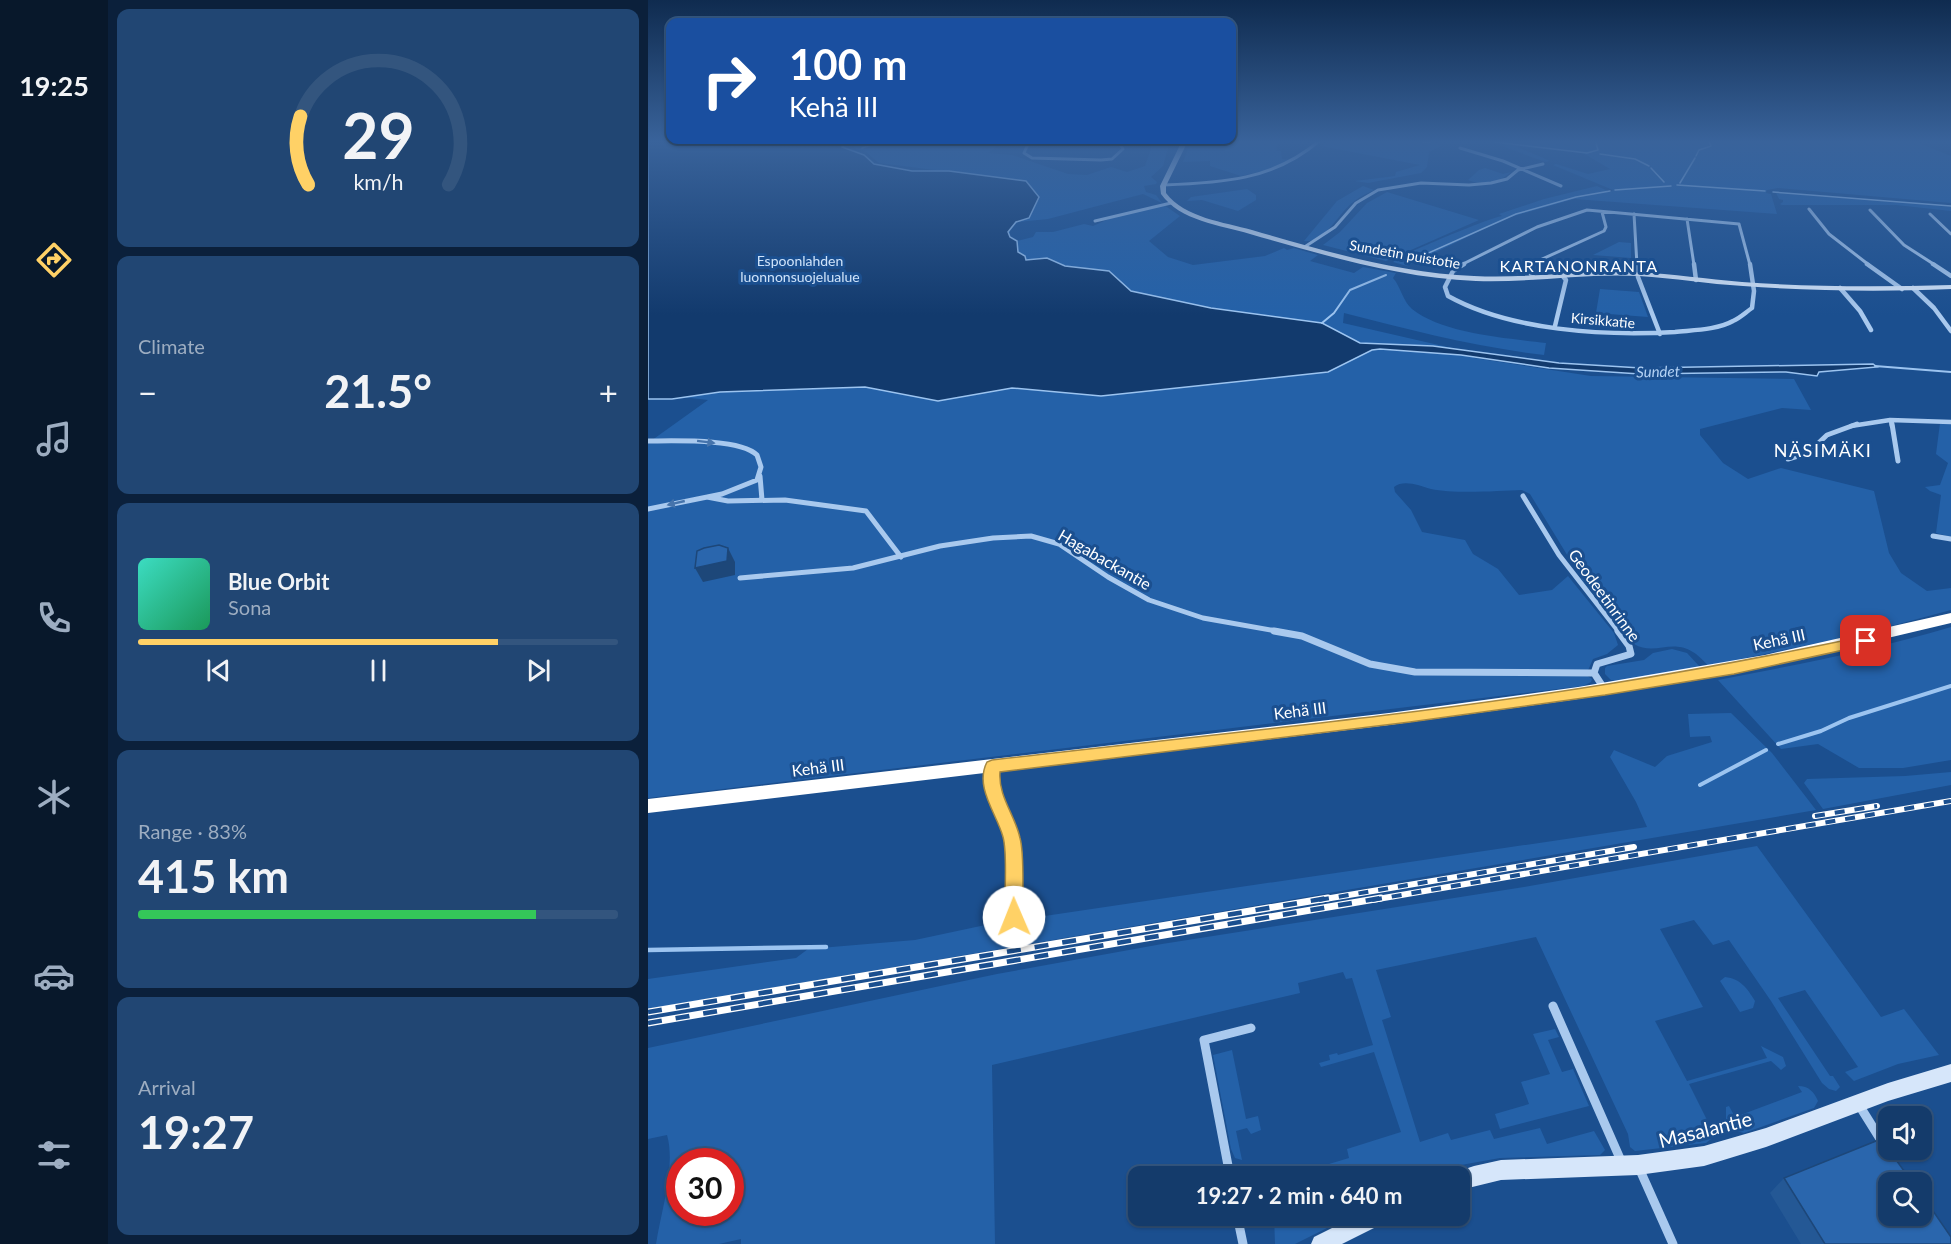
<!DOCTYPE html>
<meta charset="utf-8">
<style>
:root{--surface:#143b6b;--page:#214673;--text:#f1f3f6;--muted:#9dadc1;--line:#33557e;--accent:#ffd166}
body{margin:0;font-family:Lato,sans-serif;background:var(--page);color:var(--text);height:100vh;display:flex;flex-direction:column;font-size:22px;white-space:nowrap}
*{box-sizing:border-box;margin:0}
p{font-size:20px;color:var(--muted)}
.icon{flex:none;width:33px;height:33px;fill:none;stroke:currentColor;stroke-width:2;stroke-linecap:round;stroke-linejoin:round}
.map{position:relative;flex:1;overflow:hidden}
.drawer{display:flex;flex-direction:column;gap:9px;padding:9px;background:#0b203b;width:540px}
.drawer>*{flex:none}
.banner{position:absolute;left:18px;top:18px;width:570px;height:126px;border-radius:12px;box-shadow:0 2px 4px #0004,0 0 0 2px var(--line);background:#1a4fa0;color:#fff;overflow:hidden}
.fabs{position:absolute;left:1230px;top:1106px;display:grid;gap:12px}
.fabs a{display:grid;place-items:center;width:54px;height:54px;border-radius:12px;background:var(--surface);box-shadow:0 2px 4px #0004,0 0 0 2px var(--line);font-size:30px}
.speed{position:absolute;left:18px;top:1148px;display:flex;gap:12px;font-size:30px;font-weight:700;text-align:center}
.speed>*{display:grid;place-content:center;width:78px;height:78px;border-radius:50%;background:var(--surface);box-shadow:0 2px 4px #0004,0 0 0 2px var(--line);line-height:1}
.speed .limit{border:9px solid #d22;background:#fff;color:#111}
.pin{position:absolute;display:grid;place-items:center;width:51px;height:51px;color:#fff;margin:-26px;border-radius:12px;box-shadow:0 3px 9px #0006}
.me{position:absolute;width:66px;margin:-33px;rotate:359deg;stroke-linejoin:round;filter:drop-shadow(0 0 4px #0008)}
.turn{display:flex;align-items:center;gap:21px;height:126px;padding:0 24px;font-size:27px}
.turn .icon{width:78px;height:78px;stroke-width:2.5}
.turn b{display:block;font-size:42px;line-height:51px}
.big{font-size:45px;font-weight:700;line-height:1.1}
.drawer .widget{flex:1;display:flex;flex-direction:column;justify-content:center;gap:9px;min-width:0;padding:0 21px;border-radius:12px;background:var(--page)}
.drawer .dial{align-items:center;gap:0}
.dial svg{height:156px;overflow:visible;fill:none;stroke:var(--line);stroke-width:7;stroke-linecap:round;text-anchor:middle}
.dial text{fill:var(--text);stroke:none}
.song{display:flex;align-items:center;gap:18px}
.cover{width:72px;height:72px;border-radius:9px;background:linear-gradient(135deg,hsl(170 70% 55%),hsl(150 70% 35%))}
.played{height:6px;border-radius:3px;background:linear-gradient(90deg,var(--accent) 75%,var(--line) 75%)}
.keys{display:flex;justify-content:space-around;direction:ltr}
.heat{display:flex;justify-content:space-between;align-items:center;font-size:33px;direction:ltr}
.charge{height:9px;border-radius:4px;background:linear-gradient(90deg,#34c759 83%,var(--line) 0)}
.trip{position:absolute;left:480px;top:1166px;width:342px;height:60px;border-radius:12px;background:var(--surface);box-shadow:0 2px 4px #0004,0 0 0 2px var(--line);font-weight:700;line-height:60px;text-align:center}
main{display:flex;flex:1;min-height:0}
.menu{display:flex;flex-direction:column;width:108px;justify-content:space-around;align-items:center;background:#08182b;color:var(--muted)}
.menu .icon{width:42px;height:42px}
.menu .active{color:var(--accent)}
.menu b{font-size:27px;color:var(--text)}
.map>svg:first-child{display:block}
.green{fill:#2461a8;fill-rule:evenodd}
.water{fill:#123a6d;stroke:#9cc4f0;stroke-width:1.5}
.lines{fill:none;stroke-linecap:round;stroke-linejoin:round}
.stream-far3{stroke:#9cc4f0;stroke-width:1.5}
.stream-far2{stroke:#9cc4f0;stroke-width:2}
.stream-far1{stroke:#9cc4f0;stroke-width:4}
.stream{stroke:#9cc4f0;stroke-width:4.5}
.street-far4{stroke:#a9c9ee;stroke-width:3}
.street-far3{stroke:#a9c9ee;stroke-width:4.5}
.street-far2{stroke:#a9c9ee;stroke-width:5}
.street-far1{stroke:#a9c9ee;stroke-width:7}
.street{stroke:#a9c9ee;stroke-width:9}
.secondary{fill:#d6e6fa;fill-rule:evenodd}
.highway{fill:#fff;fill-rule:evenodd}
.rail-far1-casing{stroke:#fff;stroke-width:6}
.rail-casing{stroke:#fff;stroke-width:7}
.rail-far1{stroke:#1b4f8f;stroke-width:4;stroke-dasharray:10;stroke-linecap:butt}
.rail{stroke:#1b4f8f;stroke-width:4.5;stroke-dasharray:14;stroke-linecap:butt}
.wall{fill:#245895}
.shaded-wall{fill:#1d4779}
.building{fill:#2a66ad;stroke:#1d4779;stroke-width:1.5}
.oneway{fill:#4674ac}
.route{fill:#ffd166;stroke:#a68842;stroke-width:1.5}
.labels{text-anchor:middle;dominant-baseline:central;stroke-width:6;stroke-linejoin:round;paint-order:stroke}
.far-street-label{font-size:14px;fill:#fff;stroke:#1b4f8f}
.far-park-label{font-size:14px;fill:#cfe3fa;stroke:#1b4f8f}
.far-water-label{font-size:15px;font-style:italic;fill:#b5d3f5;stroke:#1b4f8f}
.far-quarter-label{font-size:16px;letter-spacing:1.5px;fill:#fff;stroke:#1b4f8f}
.street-label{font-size:16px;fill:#fff;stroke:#1b4f8f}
.neighbourhood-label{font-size:18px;letter-spacing:1.5px;fill:#fff;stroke:#1b4f8f}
.near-street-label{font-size:20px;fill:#fff;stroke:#1b4f8f}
</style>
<main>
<nav class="menu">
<b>19:25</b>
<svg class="icon active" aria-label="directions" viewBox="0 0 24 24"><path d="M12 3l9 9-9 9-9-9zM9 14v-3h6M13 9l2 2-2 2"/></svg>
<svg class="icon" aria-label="music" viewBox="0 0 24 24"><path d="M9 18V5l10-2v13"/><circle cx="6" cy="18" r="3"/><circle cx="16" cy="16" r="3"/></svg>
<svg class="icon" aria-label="phone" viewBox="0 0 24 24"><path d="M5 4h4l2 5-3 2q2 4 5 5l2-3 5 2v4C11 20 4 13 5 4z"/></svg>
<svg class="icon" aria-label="climate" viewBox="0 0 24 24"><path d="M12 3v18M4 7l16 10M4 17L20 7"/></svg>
<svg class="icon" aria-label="car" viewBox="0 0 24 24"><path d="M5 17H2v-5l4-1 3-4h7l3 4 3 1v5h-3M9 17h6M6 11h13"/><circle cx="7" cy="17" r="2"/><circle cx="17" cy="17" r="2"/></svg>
<svg class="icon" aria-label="filters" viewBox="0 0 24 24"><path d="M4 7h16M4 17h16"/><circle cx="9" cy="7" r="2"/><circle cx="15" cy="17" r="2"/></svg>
</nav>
<section class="drawer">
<div class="widget dial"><svg viewBox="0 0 100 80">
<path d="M14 69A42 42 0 1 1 86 69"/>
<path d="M14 69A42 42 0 0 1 10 34" stroke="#ffd166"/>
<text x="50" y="56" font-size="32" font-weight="700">29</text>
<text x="50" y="72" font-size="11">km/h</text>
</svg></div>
<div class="widget"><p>Climate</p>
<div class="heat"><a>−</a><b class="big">21.5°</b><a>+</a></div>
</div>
<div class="widget">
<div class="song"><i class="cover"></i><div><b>Blue Orbit</b><p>Sona</p></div></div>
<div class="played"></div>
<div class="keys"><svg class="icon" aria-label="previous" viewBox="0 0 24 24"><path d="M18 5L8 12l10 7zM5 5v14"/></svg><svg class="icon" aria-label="pause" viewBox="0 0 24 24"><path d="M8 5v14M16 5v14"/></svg><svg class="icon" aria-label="next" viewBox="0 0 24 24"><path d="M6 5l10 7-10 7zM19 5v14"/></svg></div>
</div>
<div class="widget"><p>Range · 83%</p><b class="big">415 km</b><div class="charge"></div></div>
<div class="widget"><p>Arrival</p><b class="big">19:27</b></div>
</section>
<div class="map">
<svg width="1303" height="1244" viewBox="0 0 1303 1244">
<rect width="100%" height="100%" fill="#1b4f8f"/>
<!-- green -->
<path class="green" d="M0,141H205L201,142L198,147L199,149L218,155L227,164L264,171L287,170L231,163L218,152L206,148L207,143L210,141H356L340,153L364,155L420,174L439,175L463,167L479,172L497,166L505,143L503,141H522L515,166L503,177L509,182L508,184L496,186L498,192L508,195L514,203L495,194L400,219L370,222L362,229V237L369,241L385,237L388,232H405L436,224L445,226L463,218L516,205L532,216L501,241L520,257L545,265L617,256L636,248L639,250L646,248L670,255L662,261L706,273L715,267L748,273L745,278C753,287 754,300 764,309C795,334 859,338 898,343L896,355C828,347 762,330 696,313L695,323L821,352L826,358L943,376L1146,379L1163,410L1134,408L1052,429V435L1075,463L1100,479L1133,468L1226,491L1241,553L1253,573L1279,591L1303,588V610L1217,633L1060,666C1030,629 1011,659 986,644L935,581L882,494L874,490C849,491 806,494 783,489C772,486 756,479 746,487L747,492L763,510L774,532L817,540L825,554L850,569L871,595L904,590L920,576L966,633L970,645L959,654L945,659L938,675L944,679L943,682L935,686L0,798V443L60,400L0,393Z
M552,141H628L629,151H633L634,159L644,160L619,170L593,176L562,166V161L535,162L542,144Z
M679,141H761L795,145L781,152L779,167L773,173L720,183L707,181L747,176L748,172L772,165L673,146Z
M841,141H1266L1303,156V203L1130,188L1119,190L1118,193L1123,194L1129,214L926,199L859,218L759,266L745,262C751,255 844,217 854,216L851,214L896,199L949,186L962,192L965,190L905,165L908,164L940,174L962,169L935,153L867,146L902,161L897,162Z
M837,168L855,174L863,172C852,183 833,186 820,180L831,170Z
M715,186L726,190C718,194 711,197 704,203C691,213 676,244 656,241L689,201Z
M599,189L608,195V200L590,211L554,200L539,201L543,197Z
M739,192L831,220L738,261L675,245L692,232L719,203Z
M1128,193L1303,207V211L1248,205H1134L1132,204L1135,202V200L1131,199Z
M971,242L983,243V258L945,255Z
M952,289L991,292L1000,317L948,313Z
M1292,423L1303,424V537L1288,533L1293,495L1282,491L1277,487L1292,485L1300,463L1288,454Z
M1303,627V760L1255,768H1211L1170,744L1133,749L1070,680C1148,665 1226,650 1303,627Z
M1024,649L1039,653L1052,667L970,681L963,680L957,674V668L959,666L996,660L1005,653Z
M1083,713L1124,753L1168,810L0,1009V979L148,958L160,949L267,940L342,924L999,827L988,802L962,757L966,750L1007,767L1019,756L1064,742L1062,736L1042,737L1040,714Z
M1303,772V785L1175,809L1156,783L1159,779L1257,776Z
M1109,846L1233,1017L1256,1009L1291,1055L1250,1064L1206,1081L1197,1072L1210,1067L1157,990L1130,998L1182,1076H1185L1192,1087L1188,1091L1181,1089L1174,1083L1123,1001L1081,940L1065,945L1046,920L1012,929L1055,1007L1007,1021L1039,1081L1119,1058L1113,1046L1135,1057L1138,1066L1133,1070L1123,1061L1041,1084L1065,1132L1063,1139L1058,1143L987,1151L982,1147L980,1134L888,937L728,970L743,1017L734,1020L772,1142L800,1133L803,1140L842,1130L846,1139L892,1128L899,1144L946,1131L957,1150L952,1155L852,1158L813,1165L785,1176H641L701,1158L699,1149L753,1132L726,1052L673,1067L671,1063L682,1060L681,1055L689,1053L690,1055L725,1045L704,978L698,979L695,972L650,983L652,993L344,1065L347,1244H93V1239L71,1244H8C13,1212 28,1166 19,1135L0,1139V1048L349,974L514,944L876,887ZM32,1161H82V1212H32Z
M1077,977C1093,979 1099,988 1107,1001L1105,1008L1092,1012L1072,981Z
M907,1029L911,1037L900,1040L914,1072L925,1069L941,1106L852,1129L847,1114L881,1104L873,1082L902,1074L885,1034Z
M584,1050L598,1119L610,1116L613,1130L603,1134L599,1128L588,1131L594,1160L587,1158L583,1149L565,1055Z
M1150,1086C1161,1086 1166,1092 1170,1101L1166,1108L1096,1133L1081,1129L1078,1123V1107L1081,1106L1087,1117L1154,1092Z
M626,1215H705L647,1244H627Z"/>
<!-- water -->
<path class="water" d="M0,141H202L194,147L216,155L226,164L264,171H301L378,181L391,197L381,218L368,222L360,232L362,237L369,241L370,252L377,256L378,260L399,258L417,266L461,271L483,291L563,308L674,323L712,343L785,346L911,363L993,368L1225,364L1229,367L1171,372L1169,376L1138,372L992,374L901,368L813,355L732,349L724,350L680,372L453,396L364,388L290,401L217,387L72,392L24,399H0Z"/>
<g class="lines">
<!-- stream-far3 -->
<path class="stream-far3" d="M831,141H835
M846,142L939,153L950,150L948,143
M214,148L233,142
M952,154L987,159L1001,166
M1048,156L1051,150L1063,146L1061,141
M1003,168L1016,182
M1032,183L1047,158
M1029,185L1117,191
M967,190L1023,186
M1125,192L1303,206
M758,263L868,214L928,197L962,191"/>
<!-- stream-far2 -->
<path class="stream-far2" d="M674,323L686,313L702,290L738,275
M1227,366L1303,372"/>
<!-- stream-far1 -->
<path class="stream-far1" d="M1130,744L1173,731L1201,718L1303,686
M1052,785L1118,750"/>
<!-- stream -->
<path class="stream" d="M0,950L178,947"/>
<!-- street-far4 -->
<path class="street-far4" d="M385,141L380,144L376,153L384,158L453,160L464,159L475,149L470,141
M525,141L534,143L545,141
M775,141L781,142
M812,148L855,161L913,186
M516,185C573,183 626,180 671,141
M1161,209L1181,234L1221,265
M1222,210L1256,245L1287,265
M986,214L989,265
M1282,214L1303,234
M1039,219L1046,265
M447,221L523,203
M658,246L687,227L708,203L730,190L773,183L821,185L843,183L859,179L870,170L895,164
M813,265L889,227L939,210L1091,224L1102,265
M881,265L956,231L958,227L954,212"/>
<!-- street-far3 -->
<path class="street-far3" d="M816,264L805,271L797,287L800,296C863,331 956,336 1027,332C1045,330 1069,330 1085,321C1092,318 1098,312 1104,308L1106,291L1102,264
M882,264L879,268L885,277
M989,264L990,277L1012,334
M1046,264L1048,280
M1219,264L1254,289
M1285,264L1303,276
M1192,288L1212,311L1223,330
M1265,288L1286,308L1303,331
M907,326L918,280L913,274
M1243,421L1244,426
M1203,426L1242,420L1303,422"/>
<!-- street-far2 -->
<path class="street-far2" d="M1244,424L1250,461
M0,441C24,441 92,438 109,455L113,467L109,480L74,494L0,509
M1140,459L1160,453L1179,435L1209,424
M112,476L114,500
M875,496L911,555L971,632
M59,497L80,501L137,500L218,511L253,557
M1285,536L1303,539
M92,578L205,568L292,546L345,538L383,536L411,544L460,577L501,600L555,618L634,632"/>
<!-- street-far1 -->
<path class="street-far1" d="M626,631L654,636L722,664L767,672L946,673
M957,690L946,673L949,664L983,654L981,646L970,631
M344,766L348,794L364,837L366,900"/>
<!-- street -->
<path class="street" d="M366,898V917
M905,1006L974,1163
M1211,1105L1236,1145
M991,1168L1025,1244
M582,1176L556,1040L603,1028
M589,1215L595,1244"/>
<!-- secondary -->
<path class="secondary" d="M534,141L537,143V147L518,186V193C537,218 576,222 604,230C677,251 750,273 826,276C881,279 935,269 990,272C1025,274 1059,279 1094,282C1164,287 1233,287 1303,285V289C1234,292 1164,291 1095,286C1060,284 1026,278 991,276C936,273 882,283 828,281C751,278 676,255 602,234C572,225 532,221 513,194L512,186L531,147V143Z
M1303,1064V1082L1240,1101L1118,1147L1056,1166L990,1175L853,1180L812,1190V1176H804L805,1173L826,1166L853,1160L990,1155L1056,1146L1118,1128L1240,1083Z
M710,1215H741L738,1222L694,1244H663L666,1237Z"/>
<!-- highway -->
<path class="highway" d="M1303,613V623L1117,667L930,699L741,725L0,813V799L741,713L930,687L1117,655Z"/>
<defs>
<path id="rail-far1" d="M1167,816L1229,806
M671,900L986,847
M724,900L1303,801"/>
<path id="rail" d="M0,1012L680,898
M0,1023L733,898"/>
</defs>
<!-- rail-far1 casing -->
<use href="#rail-far1" class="rail-far1-casing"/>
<!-- rail casing -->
<use href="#rail" class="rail-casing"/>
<!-- rail-far1 -->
<use href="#rail-far1" class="rail-far1"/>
<!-- rail -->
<use href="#rail" class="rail"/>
</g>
<!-- wall -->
<path class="wall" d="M1136,1178L1303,1244H1153L1122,1193Z"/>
<!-- shaded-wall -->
<path class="shaded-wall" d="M80,548L87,562V575L55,582L47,568Z"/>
<!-- building -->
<path class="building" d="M71,545L80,548L79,561L47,568L49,551L56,548Z
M1233,1139L1264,1182H1240V1215H1274V1195L1303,1237V1244H1177L1136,1178Z"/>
<!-- one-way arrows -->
<defs><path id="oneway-solid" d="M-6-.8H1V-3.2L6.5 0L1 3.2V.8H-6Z" transform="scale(1.5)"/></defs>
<g class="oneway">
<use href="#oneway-solid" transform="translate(58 442) rotate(7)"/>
<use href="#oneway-solid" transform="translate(28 503) rotate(167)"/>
</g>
<!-- sky -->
<linearGradient id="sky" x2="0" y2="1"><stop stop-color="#0f2b4f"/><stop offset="0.45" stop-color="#39639b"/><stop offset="1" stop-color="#39639b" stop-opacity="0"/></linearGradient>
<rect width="1303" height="315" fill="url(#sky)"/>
<!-- route -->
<path class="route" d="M1218,636L1225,641L1223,644L1086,674L957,695L762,722L352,772C350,796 367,815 372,838C377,856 374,896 375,917L372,923L366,925L359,923L357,917C356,896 360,855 355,837C349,814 326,787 339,762L344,760C549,736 756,717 960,684C1047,670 1132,654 1218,636Z"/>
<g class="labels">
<!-- far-street labels -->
<g class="far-street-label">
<text transform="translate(757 254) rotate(10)">Sundetin puistotie</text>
<text transform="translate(955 320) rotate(5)">Kirsikkatie</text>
</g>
<!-- far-park labels -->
<g class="far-park-label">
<text x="152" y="260">Espoonlahden<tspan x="152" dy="16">luonnonsuojelualue</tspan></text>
</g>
<!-- far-water labels -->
<g class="far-water-label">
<text transform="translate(1010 371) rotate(-1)">Sundet</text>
</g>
<!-- far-quarter labels -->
<g class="far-quarter-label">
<text x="931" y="265">KARTANONRANTA</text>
</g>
<!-- street labels -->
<g class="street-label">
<text transform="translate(457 559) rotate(30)">Hagabackantie</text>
<text transform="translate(957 595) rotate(54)">Geodeetinrinne</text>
<text transform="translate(1131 639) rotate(-12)">Kehä III</text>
<text transform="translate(652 710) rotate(-7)">Kehä III</text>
<text transform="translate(170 767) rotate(-7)">Kehä III</text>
</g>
<!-- neighbourhood labels -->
<g class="neighbourhood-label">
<text x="1175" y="450">NÄSIMÄKI</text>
</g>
<!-- near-street labels -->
<g class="near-street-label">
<text transform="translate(1057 1129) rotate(-14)">Masalantie</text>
</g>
</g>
</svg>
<div class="fabs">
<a><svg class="icon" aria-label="sound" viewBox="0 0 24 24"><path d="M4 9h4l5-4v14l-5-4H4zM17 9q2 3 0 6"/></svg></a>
<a><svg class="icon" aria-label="search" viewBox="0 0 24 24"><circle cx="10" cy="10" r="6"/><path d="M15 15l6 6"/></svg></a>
</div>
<div class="speed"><div class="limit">30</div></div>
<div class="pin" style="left:1218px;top:641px;background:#d93025"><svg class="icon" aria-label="arrive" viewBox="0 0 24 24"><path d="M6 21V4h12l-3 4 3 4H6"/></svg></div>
<svg class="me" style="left:366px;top:917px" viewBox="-20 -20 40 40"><circle r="19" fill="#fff"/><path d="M0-13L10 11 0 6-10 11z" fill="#ffd166"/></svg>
<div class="trip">19:27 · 2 min · 640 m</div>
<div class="banner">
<div class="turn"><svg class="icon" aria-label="right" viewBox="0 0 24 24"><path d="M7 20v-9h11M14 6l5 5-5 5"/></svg><div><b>100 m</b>Kehä III</div></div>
</div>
</div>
</main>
